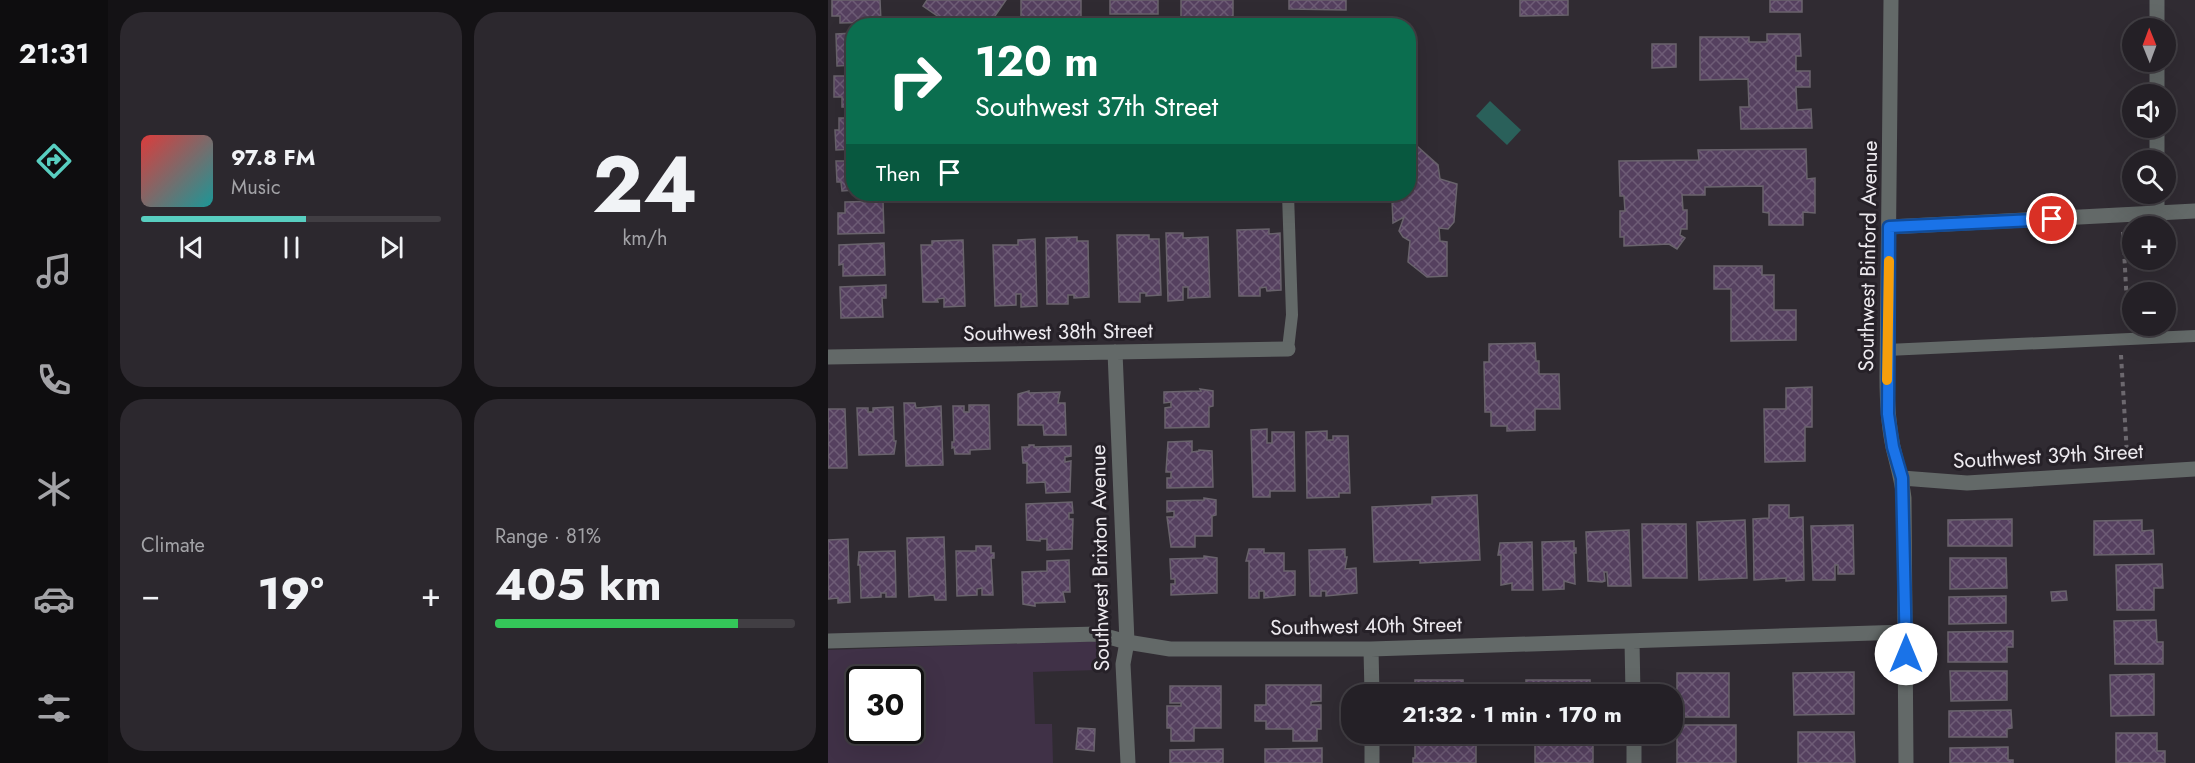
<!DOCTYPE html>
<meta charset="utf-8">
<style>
:root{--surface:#242026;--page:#2c282e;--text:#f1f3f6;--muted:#a3a3a7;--line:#413e43;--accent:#58cec0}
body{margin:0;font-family:Jost,sans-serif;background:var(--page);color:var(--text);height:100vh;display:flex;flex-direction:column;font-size:22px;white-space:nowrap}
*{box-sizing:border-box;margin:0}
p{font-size:20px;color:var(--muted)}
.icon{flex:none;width:33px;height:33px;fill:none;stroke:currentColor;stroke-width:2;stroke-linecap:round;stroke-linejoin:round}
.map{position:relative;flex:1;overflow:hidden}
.details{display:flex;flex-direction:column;gap:12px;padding:12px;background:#141215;width:720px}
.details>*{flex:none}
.banner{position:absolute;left:18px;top:18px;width:570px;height:183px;border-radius:24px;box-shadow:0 6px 24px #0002,0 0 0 2px var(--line);background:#0b6e4f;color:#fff;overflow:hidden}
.needle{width:39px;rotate:359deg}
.controls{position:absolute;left:1294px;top:18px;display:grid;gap:12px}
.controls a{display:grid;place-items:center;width:54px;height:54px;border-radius:50%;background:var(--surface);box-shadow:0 6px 24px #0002,0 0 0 2px var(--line);font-size:30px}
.speed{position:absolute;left:18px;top:666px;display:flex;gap:12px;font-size:30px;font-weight:700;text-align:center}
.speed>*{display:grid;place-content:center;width:78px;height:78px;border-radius:50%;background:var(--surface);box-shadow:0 6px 24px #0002,0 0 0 2px var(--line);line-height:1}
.speed .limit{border:3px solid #111;border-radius:9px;background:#fff;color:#111}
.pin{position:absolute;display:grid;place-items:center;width:51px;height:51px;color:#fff;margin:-26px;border:3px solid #fff;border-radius:50%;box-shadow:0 2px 6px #0007}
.me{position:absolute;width:66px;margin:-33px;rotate:0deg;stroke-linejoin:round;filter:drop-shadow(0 0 4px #0008)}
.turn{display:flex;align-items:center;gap:21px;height:126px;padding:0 30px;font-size:27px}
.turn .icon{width:78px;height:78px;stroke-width:2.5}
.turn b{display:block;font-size:42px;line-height:51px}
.then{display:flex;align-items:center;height:57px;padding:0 30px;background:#0003;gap:12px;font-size:22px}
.big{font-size:45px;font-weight:700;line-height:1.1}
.details .tile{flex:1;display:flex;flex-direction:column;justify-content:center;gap:9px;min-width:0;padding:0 21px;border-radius:24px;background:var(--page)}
.details .dial{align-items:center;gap:0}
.dial b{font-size:78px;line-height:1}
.song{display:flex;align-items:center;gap:18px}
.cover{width:72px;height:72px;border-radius:9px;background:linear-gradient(135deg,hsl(0 70% 55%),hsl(180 70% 35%))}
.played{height:6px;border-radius:3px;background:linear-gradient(90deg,var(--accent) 55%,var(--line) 55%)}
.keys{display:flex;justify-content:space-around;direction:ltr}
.heat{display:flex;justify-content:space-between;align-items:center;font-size:33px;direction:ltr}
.charge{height:9px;border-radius:4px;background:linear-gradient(90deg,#34c759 81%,var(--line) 0)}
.details .tiles{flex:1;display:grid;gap:12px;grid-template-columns:repeat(2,1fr)}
.trip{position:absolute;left:513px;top:684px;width:342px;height:60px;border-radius:24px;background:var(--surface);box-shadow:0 6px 24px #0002,0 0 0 2px var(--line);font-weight:700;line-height:60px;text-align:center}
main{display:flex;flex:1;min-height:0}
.dock{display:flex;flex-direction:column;width:108px;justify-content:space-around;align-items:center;background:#0e0d0f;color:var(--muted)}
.dock .icon{width:42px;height:42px}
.dock .on{color:var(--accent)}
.dock b{font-size:27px;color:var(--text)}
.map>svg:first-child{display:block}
.grass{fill:#403147;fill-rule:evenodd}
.water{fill:#2a605a}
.building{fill:url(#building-cross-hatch);stroke:#69636c;stroke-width:1.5}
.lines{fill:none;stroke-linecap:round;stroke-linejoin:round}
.path{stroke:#6c686e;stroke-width:4;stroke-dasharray:4.5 4.5;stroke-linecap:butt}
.lane{stroke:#636968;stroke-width:12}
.street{stroke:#636968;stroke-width:15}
.route-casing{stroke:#114b97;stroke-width:15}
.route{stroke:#1a73e8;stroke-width:10}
.slow{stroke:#f59e0b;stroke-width:10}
.labels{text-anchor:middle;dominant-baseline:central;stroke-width:6;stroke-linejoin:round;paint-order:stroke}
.street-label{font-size:21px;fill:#edeaef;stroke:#262128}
</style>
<main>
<nav class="dock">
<b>21:31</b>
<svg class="icon on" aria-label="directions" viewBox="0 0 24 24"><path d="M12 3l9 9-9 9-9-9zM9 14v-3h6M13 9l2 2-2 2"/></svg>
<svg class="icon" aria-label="music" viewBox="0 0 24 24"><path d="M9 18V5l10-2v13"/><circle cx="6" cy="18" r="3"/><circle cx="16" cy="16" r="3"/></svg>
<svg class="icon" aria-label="phone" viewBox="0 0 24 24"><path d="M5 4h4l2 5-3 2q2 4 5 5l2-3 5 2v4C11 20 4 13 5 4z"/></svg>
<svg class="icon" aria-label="climate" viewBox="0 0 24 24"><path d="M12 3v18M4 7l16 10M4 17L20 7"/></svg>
<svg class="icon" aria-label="car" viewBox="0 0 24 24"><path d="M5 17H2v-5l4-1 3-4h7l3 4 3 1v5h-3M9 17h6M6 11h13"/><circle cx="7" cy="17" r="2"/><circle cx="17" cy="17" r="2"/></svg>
<svg class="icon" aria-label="filters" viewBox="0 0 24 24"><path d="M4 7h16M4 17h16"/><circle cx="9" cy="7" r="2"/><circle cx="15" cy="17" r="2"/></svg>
</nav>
<section class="details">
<div class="tiles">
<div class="tile">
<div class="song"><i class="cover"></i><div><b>97.8 FM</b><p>Music</p></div></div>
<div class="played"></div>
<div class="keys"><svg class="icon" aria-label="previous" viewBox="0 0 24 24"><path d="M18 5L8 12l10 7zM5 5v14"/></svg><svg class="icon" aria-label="pause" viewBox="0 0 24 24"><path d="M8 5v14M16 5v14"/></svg><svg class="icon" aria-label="next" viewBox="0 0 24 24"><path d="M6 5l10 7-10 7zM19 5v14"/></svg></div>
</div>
<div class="tile dial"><b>24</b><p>km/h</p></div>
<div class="tile"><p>Climate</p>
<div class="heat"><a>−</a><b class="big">19°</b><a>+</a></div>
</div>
<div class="tile"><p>Range · 81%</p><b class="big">405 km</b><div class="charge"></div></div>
</div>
</section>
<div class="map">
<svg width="1367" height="763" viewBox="0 0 1367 763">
<defs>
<pattern id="building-cross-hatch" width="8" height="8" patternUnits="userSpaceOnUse" patternTransform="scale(1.5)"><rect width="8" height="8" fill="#55405f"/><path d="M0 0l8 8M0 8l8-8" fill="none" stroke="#6e5c76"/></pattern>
</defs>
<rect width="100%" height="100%" fill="#302b32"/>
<!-- grass -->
<path class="grass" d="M268,641L269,670L205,672L207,724H224L225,763H0V650ZM32,680H82V730H32Z"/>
<!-- water -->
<path class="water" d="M662,101L693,130L679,145L648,116Z"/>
<!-- building -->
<path class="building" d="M4,0H52L53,22L12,23V16H4Z
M99,0H178L160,26H124L95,6Z
M193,0H253V26H193Z
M282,0H330V14H282Z
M353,0H405V26H353Z
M461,0H518V10L461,9Z
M692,0H740V15L692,16Z
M942,0H974V12H942Z
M26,33V65L9,66L8,34Z
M939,34H972L973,56H968V71H982V87H968L969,110L983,109L984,128L913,129L912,107H921L920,79L872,80V37H921V42H939Z
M824,44H848V67L824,68Z
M6,76H26V107H14V97H6Z
M11,118H26V149L8,150L7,130H11Z
M580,138L610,165L612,179L629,184L626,222L620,229L611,228L612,241L619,242V276L599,277L580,262L582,241L575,237L571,231L576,217L565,223L564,200L570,201L575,194H580L582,173H580Z
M978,149L979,179L987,178V213L975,212V225H941V213L935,212V186L877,187V195H854L855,210H859V229H853L852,235L857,238L849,249L841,244L796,246V237H792V211H797L796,196H792L791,161L871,160L870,150Z
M8,161H26V190L14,191L13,182H9Z
M55,201L56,233L10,234V213H17V202Z
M441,229V234L452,233L453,290L439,291L438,287L432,288V296H411L409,230Z
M338,233H355V238L380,237L382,297L360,298V287H355V300L340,301Z
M289,235H321V239H331L333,295L318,296V293H312V302H291Z
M249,237V241H260L261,297L246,298V295H240V304H219L218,238Z
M207,239L209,306L193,307V294H188V305L167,306L165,245H190V240Z
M135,240L137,306L116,307V298L109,299L110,302H95L93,245H104V241Z
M56,243L57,275L15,276V264L11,265V245Z
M886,266H934V275H946V310H968V340L903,341V289H886Z
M58,285V298H54L55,317L13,318L12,287Z
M707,343L708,361H711V374H731L732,409H707V430L679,431V426H663V412H657L656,362H661V344Z
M984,387V427H977V461L937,462L936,409H958V388Z
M372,389L385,391V406L381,407V427L337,428V408L343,407V402L336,403V392L373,391Z
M201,391V393L232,392L230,403H237L238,435H216L215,425H190V394Z
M76,403H87L88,408L113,406L115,465L78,466Z
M141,405H161L162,449L142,450V454H127L126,447L124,448V442H126L125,406H136V412H141Z
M65,407L66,441H68L66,454L31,455L29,408H40V412H45V408Z
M0,409H17L19,468H0Z
M439,429V443H444V432H466L467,491H442V497H425L423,430Z
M499,431V440H505V436H520L522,493H511V497L479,498L478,432Z
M364,441V452L371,451V450L384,451L385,487L339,488V478H343V472H338L340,442Z
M201,445H206V447L243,446V456L237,457V462L243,461L242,492L218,493L217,482L199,483V463H195L194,447H201Z
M649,495L652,560L592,563V560L546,562L544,507L604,504V497Z
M376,498L388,500V515L384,516V536H367V547H343L339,517H346V511L339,512V501L376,500Z
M244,502L245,513H241V519H245L244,549L219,550V539H212V541L199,540L198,504Z
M941,505H961V518L975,517L976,580L958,581V578L926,580L925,519L941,518Z
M1184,519V546H1120V520Z
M917,520L919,578L871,580L869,522Z
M1314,520V531L1325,530L1326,554L1266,555V521Z
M814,524H858L859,578H815Z
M1025,525L1026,574H1010V565H1007V580H985L983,526Z
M801,530L803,586H780L779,572H776L777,581L774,582L760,581L758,532Z
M116,537L118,600H107L106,595L81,597L79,538Z
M20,539L22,602L10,603V598L0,599V540Z
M746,541V548H748V553H746L747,584L736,581V589L715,590L714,542Z
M704,542L705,590H684V583L673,585V555H670L672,543Z
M148,546H163V553H166V558H163L165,595H154V588L149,589V595L129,596L128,551H148Z
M421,549H436V553H456V571H467V595L436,598V591H431V598H421V561H418Z
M517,549V557H519L517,569L528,568L529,593L498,596V591H493V596H482L481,550Z
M67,551L68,597H58V593H53V597L33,598L32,565H30L31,552Z
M376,556L389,558V593L343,595V584H347V579H343L342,559L376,558Z
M1122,558H1178L1179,588L1122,589Z
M241,560L242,592H235L237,602L207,603V606L195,604L194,572L219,571V561Z
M1334,564L1335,588H1326V610H1289L1288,565Z
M1238,591L1239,600L1224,601L1223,592Z
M1178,596V623L1121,624V597Z
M1328,620L1329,642H1335V664H1287L1286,621Z
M1185,631V647H1179V662H1120V632Z
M1122,671H1179V700L1123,701Z
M1026,672V714L966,715L965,673Z
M849,673H901V717H849Z
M1326,674V715L1283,716L1282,675Z
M587,680H635V693H647V694H587Z
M698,680H762V694H698Z
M438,685H493V701L483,702V705H493V729H489V741H465V729H438V721H427V705H438Z
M342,686H393V728H366V741H343V728H339V706H353V703H342Z
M1183,710L1184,728L1179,729V737H1121V711Z
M849,725H908V763H849Z
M250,728L267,729L266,751L248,749Z
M970,732H1026L1027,763H970Z
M1288,733H1329V751H1337V763H1288Z
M707,734H765V763H707Z
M587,737H648V763H585V758H587Z
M1180,747V760H1185V763H1122V748Z
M494,748V763H437V749Z
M395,749V763H342V750Z"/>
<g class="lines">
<!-- path -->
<path class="path" d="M1295,232L1300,323
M1293,355L1299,455"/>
<!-- lane -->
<path class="lane" d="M460,194L464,315L460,349
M1059,350L1367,336"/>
<!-- street -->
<path class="street" d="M1063,0L1059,376C1059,400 1060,423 1065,447C1069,464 1074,480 1076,498L1078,763
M1329,28V0
M1329,94V62
M1329,160V128
M1329,213V194
M1061,227L1367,211
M287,352L299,642L295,664L300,763
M0,357L460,349
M1074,478L1139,483L1367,469
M0,641L270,634L299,642L342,649H543L1078,632
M804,641L805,694
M543,649L544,694
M544,734V763
M806,734V763"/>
</g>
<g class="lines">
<defs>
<path id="route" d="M1078,654L1074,478L1065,447L1060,414L1061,227L1224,219"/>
</defs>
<!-- route casing -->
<use href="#route" class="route-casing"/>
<!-- route -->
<use href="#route" class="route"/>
<!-- slow -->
<path class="slow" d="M1059,380L1061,261"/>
</g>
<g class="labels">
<!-- street labels -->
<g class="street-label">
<text transform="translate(1040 256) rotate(-89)">Southwest Binford Avenue</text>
<text transform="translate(230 332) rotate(-1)">Southwest 38th Street</text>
<text transform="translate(1220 456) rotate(-3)">Southwest 39th Street</text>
<text transform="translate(272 558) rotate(-91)">Southwest Brixton Avenue</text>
<text transform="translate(538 626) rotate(-1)">Southwest 40th Street</text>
</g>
</g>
</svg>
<div class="controls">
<a><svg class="needle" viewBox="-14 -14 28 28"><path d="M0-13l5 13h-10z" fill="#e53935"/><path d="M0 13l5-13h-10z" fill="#a3a3a7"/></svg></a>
<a><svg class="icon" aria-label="sound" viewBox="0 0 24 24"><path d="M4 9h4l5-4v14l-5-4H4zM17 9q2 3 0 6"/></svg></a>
<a><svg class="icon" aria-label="search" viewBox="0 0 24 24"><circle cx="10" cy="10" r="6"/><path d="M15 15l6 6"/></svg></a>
<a>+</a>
<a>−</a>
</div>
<div class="speed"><div class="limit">30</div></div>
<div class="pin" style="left:1224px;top:219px;background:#d93025"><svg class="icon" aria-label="arrive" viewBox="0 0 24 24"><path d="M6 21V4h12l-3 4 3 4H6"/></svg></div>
<svg class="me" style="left:1078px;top:654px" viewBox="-20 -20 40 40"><circle r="19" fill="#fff"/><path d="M0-13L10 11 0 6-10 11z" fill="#1a73e8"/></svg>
<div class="trip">21:32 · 1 min · 170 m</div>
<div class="banner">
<div class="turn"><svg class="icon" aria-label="right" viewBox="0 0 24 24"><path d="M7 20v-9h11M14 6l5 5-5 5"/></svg><div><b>120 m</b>Southwest 37th Street</div></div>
<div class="then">Then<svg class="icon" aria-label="arrive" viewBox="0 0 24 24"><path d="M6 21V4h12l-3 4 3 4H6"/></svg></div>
</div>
</div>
</main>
